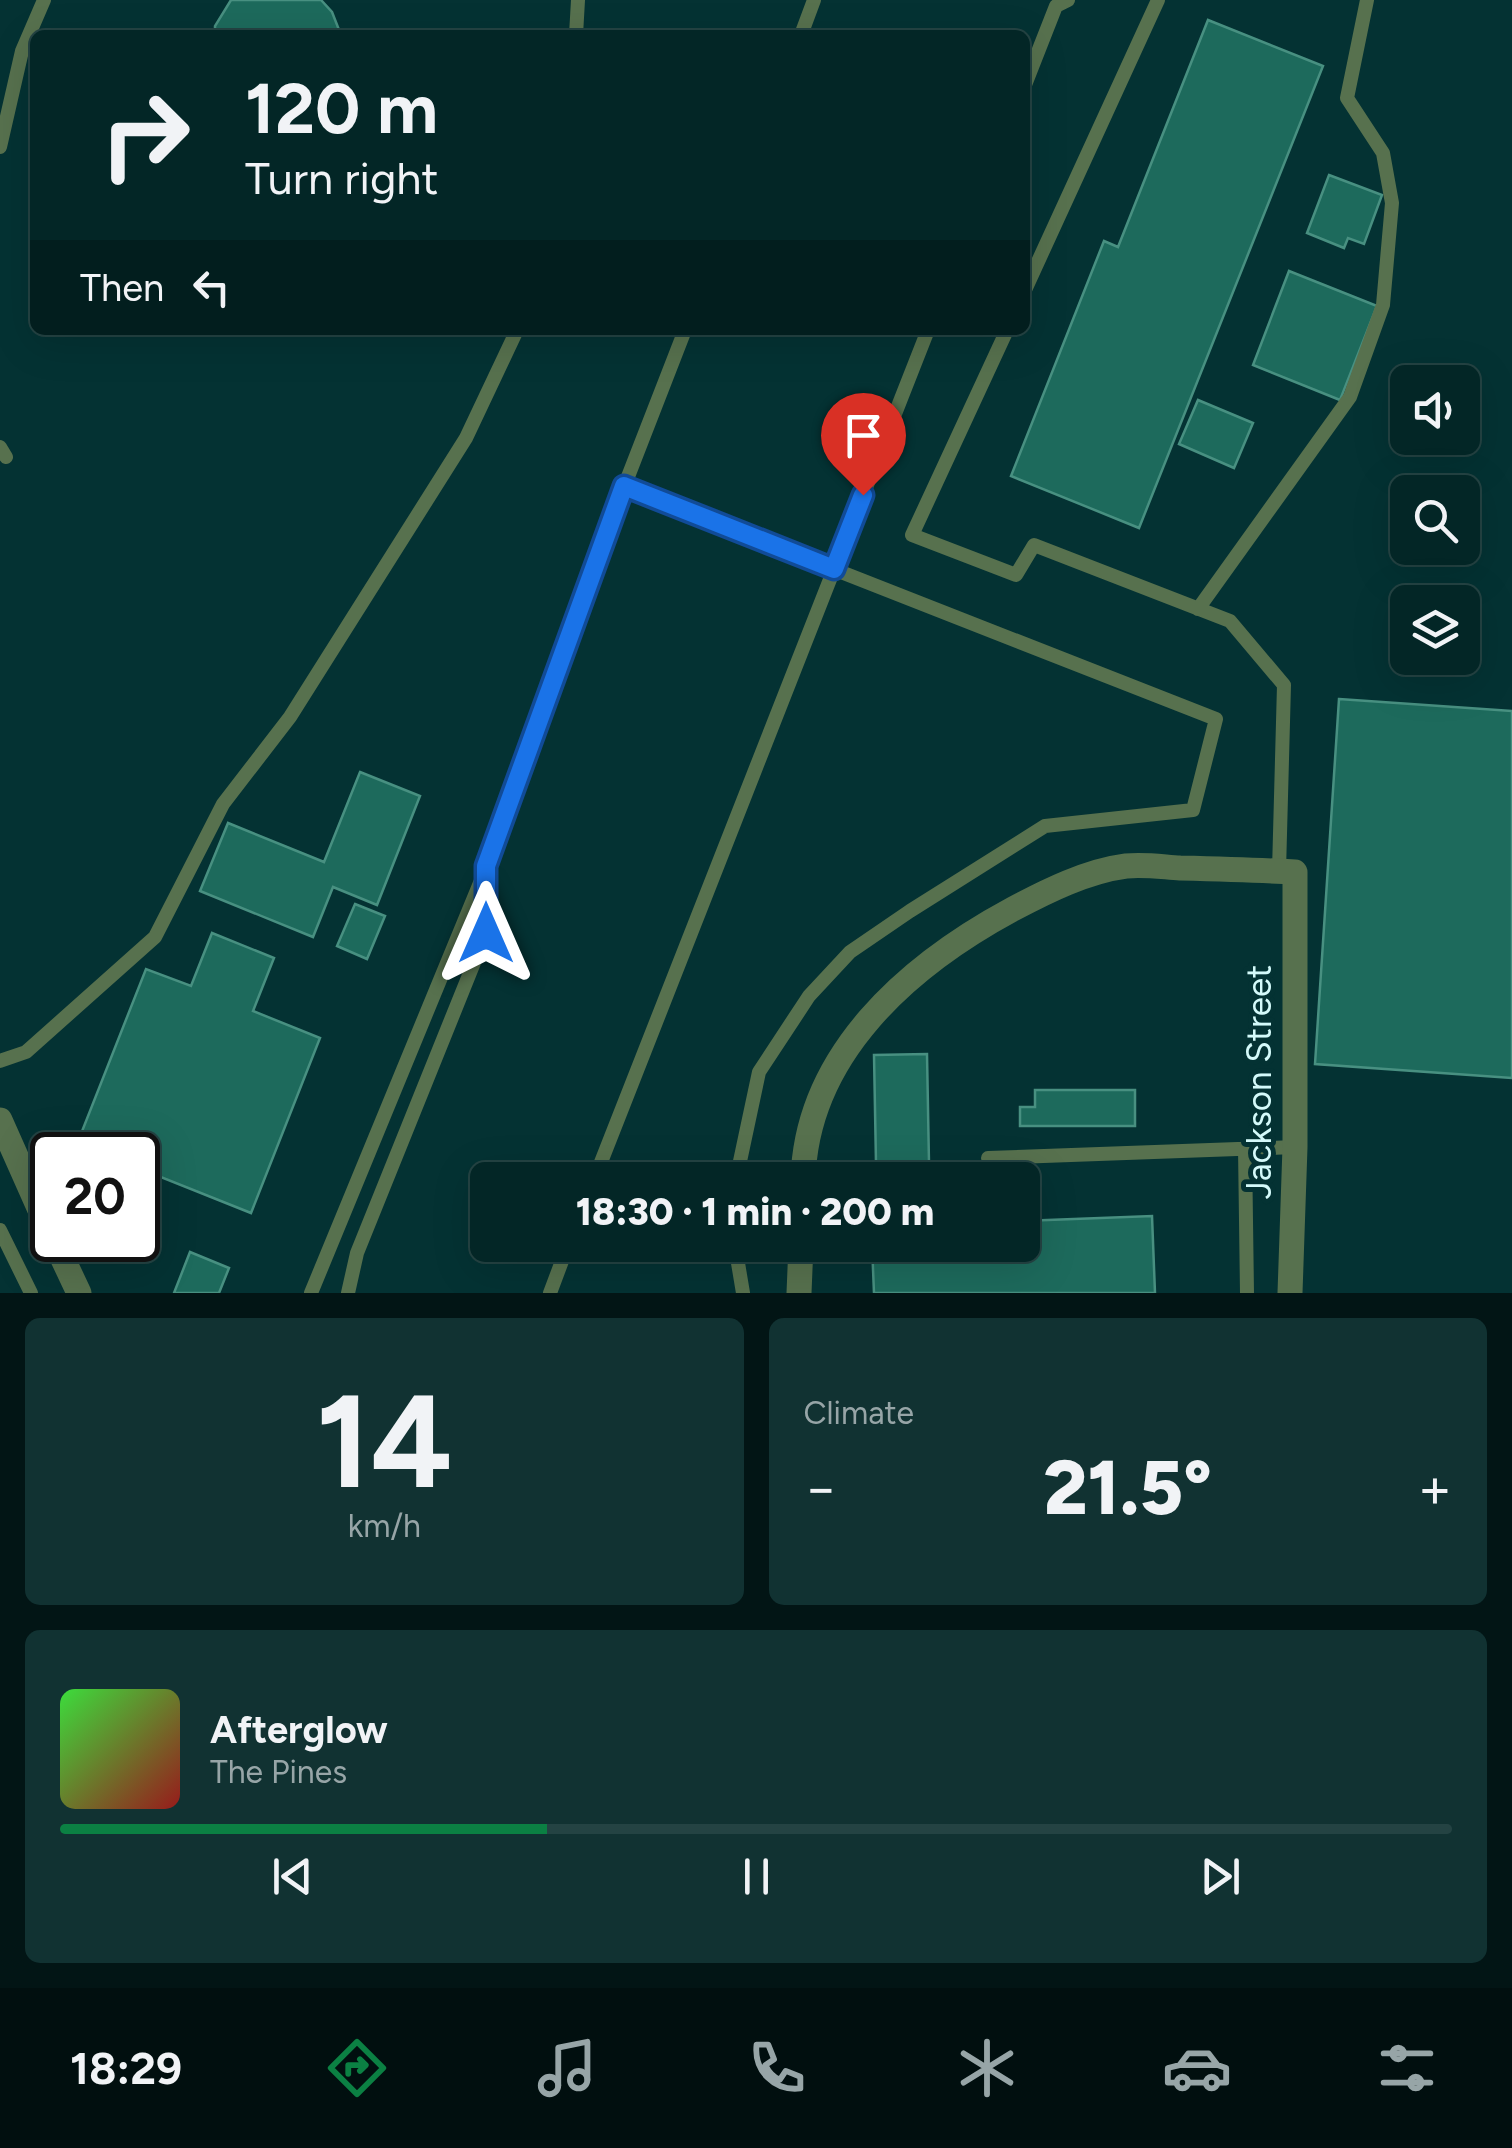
<!DOCTYPE html>
<meta charset="utf-8">
<style>
:root{--surface:#032626;--page:#113232;--text:#f1f3f6;--muted:#97a5a7;--line:#244343;--accent:#0b8043}
body{margin:0;font-family:Figtree,sans-serif;background:var(--page);color:var(--text);height:100vh;display:flex;flex-direction:column;font-size:38px;white-space:nowrap}
*{box-sizing:border-box;margin:0}
p{font-size:32px;color:var(--muted)}
.icon{flex:none;width:55px;height:55px;fill:none;stroke:currentColor;stroke-width:2;stroke-linecap:round;stroke-linejoin:round}
.map{position:relative;height:1293px;overflow:hidden}
.drawer{display:flex;flex-direction:column;gap:25px;padding:25px;background:#021515;flex:1}
.drawer>*{flex:none}
.top-card{position:absolute;left:30px;top:30px;width:1000px;height:305px;border-radius:15px;box-shadow:0 10px 40px #0002,0 0 0 2px var(--line);background:#032626;color:var(--text);overflow:hidden}
.fabs{position:absolute;left:1390px;top:365px;display:grid;gap:20px}
.fabs a{display:grid;place-items:center;width:90px;height:90px;border-radius:15px;background:var(--surface);box-shadow:0 10px 40px #0002,0 0 0 2px var(--line);font-size:50px}
.speed{position:absolute;left:30px;top:1132px;display:flex;gap:20px;font-size:50px;font-weight:700;text-align:center}
.speed>*{display:grid;place-content:center;width:130px;height:130px;border-radius:50%;background:var(--surface);box-shadow:0 10px 40px #0002,0 0 0 2px var(--line);line-height:1}
.speed .limit{border:5px solid #111;border-radius:15px;background:#fff;color:#111}
.pin{position:absolute;display:grid;place-items:center;width:85px;height:85px;color:#fff;margin:-102px -42px;border-radius:50% 50% 50% 0;rotate:-45deg;box-shadow:0 0 10px #0007}
.pin .icon{rotate:45deg}
.me{position:absolute;width:110px;margin:-55px;rotate:0deg;stroke-linejoin:round;filter:drop-shadow(0 0 8px #0008)}
.turn{display:flex;align-items:center;gap:35px;height:210px;padding:0 50px;font-size:45px}
.turn .icon{width:130px;height:130px;stroke-width:2.5}
.turn b{display:block;font-size:70px;line-height:85px}
.then{display:flex;align-items:center;height:95px;padding:0 50px;background:#0003;gap:20px;font-size:38px}
.big{font-size:75px;font-weight:800;line-height:1.1}
.drawer .tile{flex:1;display:flex;flex-direction:column;justify-content:center;gap:15px;min-width:0;padding:0 35px;border-radius:15px;background:var(--page)}
.drawer .dial{align-items:center;gap:0}
.dial b{font-size:130px;line-height:1}
.song{display:flex;align-items:center;gap:30px}
.cover{width:120px;height:120px;border-radius:15px;background:linear-gradient(135deg,hsl(120 70% 55%),hsl(0 70% 35%))}
.played{height:10px;border-radius:5px;background:linear-gradient(90deg,var(--accent) 35%,var(--line) 35%)}
.keys{display:flex;justify-content:space-around;direction:ltr}
.heat{display:flex;justify-content:space-between;align-items:center;font-size:55px;direction:ltr}
.drawer .tiles{flex:1;display:grid;gap:25px;grid-template-columns:1fr 1fr}
.tile:last-child{grid-column:span 2}
.trip{position:absolute;left:470px;top:1162px;width:570px;height:100px;border-radius:15px;background:var(--surface);box-shadow:0 10px 40px #0002,0 0 0 2px var(--line);font-weight:800;line-height:100px;text-align:center}
.dock{display:flex;height:160px;justify-content:space-around;align-items:center;background:#010f0f;color:var(--muted)}
.dock .icon{width:70px;height:70px}
.dock .on{color:var(--accent)}
.dock b{font-size:45px;color:var(--text)}
.map>svg:first-child{display:block}
.building{fill:#1d6a5c;stroke:#489081;stroke-width:2.5}
.lines{fill:none;stroke-linecap:round;stroke-linejoin:round}
.service{stroke:#57714e;stroke-width:14}
.minor{stroke:#57714e;stroke-width:25}
.route-casing{stroke:#114b97;stroke-width:25}
.route{stroke:#1a73e8;stroke-width:18}
.labels{text-anchor:middle;dominant-baseline:central;stroke-width:10;stroke-linejoin:round;paint-order:stroke}
.street-label{font-size:35px;fill:#d4fafa;stroke:#043233}
</style>
<div class="map">
<svg width="1512" height="1293" viewBox="0 0 1512 1293">
<rect width="100%" height="100%" fill="#043233"/>
<!-- building -->
<path class="building" d="M231,0H321L332,12L341,35H215V26Z
M1208,20L1323,66L1139,528L1011,476L1104,241L1118,247Z
M1329,175L1382,195L1364,244L1348,238L1344,248L1307,233Z
M1289,271L1377,306L1340,400L1253,365Z
M1198,400L1253,423L1234,468L1179,444Z
M1339,699L1512,711V1078L1315,1064Z
M360,772L420,796L377,905L333,887L313,937L200,891L228,823L324,862Z
M355,904L385,916L367,959L337,946Z
M212,933L274,958L253,1011L320,1038L251,1213L138,1168V1155H105L77,1144L146,969L191,986Z
M927,1054L929,1163H876L874,1055Z
M1035,1090H1135V1126H1020V1107H1035Z
M1152,1216L1155,1293H874L872,1245H1022V1221Z
M190,1252L229,1268L219,1293H174Z"/>
<g class="lines">
<!-- service -->
<path class="service" d="M576,35L578,0
M801,35L814,0
M1025,85L1056,6L1068,0
M0,147L22,51L44,0
M1025,290L1158,0
M1007,330L912,535L1016,575L1034,545L1230,621L1284,685L1279,871
M0,447L6,457
M624,487L1216,719L1193,810L1045,826L910,911L850,952L809,996L759,1072L736,1180
M1198,609L1350,397L1383,305L1392,203L1383,153L1347,98L1367,0
M0,1061L26,1052L155,937L223,804L290,717L466,438L517,330
M1245,1148L1247,1293
M988,1158L1295,1147
M594,1180L928,330
M0,1230L31,1293
M735,1245L743,1293
M311,1293L487,866L624,487L685,330
M348,1293L357,1253L486,933V875
M550,1293L568,1245"/>
<!-- minor -->
<path class="minor" d="M0,1120L52,1237
M803,1180C806,1054 909,965 1013,909C1047,891 1087,871 1126,866C1144,864 1163,867 1180,868C1218,869 1256,870 1295,872V1147L1290,1293
M54,1240L79,1293
M799,1293L801,1245"/>
</g>
<g class="lines">
<defs>
<path id="route" d="M486,933V866L624,486L834,569L863,495"/>
</defs>
<!-- route casing -->
<use href="#route" class="route-casing"/>
<!-- route -->
<use href="#route" class="route"/>
</g>
<g class="labels">
<!-- street labels -->
<g class="street-label">
<text transform="translate(1259 1082) rotate(-90)">Jackson Street</text>
</g>
</g>
</svg>
<div class="fabs">
<a><svg class="icon" aria-label="sound" viewBox="0 0 24 24"><path d="M4 9h4l5-4v14l-5-4H4zM17 9q2 3 0 6"/></svg></a>
<a><svg class="icon" aria-label="search" viewBox="0 0 24 24"><circle cx="10" cy="10" r="6"/><path d="M15 15l6 6"/></svg></a>
<a><svg class="icon" aria-label="layers" viewBox="0 0 24 24"><path d="M12 4l9 5-9 5-9-5zM3 14l9 5 9-5"/></svg></a>
</div>
<div class="speed"><div class="limit">20</div></div>
<div class="pin" style="left:863px;top:495px;background:#d93025"><svg class="icon" aria-label="arrive" viewBox="0 0 24 24"><path d="M6 21V4h12l-3 4 3 4H6"/></svg></div>
<svg class="me" style="left:486px;top:933px" viewBox="-20 -20 40 40"><path d="M0-17L14 15 0 8-14 15z" fill="#1a73e8" stroke="#fff" stroke-width="4"/></svg>
<div class="trip">18:30 · 1 min · 200 m</div>
<div class="top-card">
<div class="turn"><svg class="icon" aria-label="right" viewBox="0 0 24 24"><path d="M7 20v-9h11M14 6l5 5-5 5"/></svg><div><b>120 m</b>Turn right</div></div>
<div class="then">Then<svg class="icon" aria-label="left" viewBox="0 0 24 24"><path d="M17 20v-9H6M10 6l-5 5 5 5"/></svg></div>
</div>
</div>
<section class="drawer">
<div class="tiles">
<div class="tile dial"><b>14</b><p>km/h</p></div>
<div class="tile"><p>Climate</p>
<div class="heat"><a>−</a><b class="big">21.5°</b><a>+</a></div>
</div>
<div class="tile">
<div class="song"><i class="cover"></i><div><b>Afterglow</b><p>The Pines</p></div></div>
<div class="played"></div>
<div class="keys"><svg class="icon" aria-label="previous" viewBox="0 0 24 24"><path d="M18 5L8 12l10 7zM5 5v14"/></svg><svg class="icon" aria-label="pause" viewBox="0 0 24 24"><path d="M8 5v14M16 5v14"/></svg><svg class="icon" aria-label="next" viewBox="0 0 24 24"><path d="M6 5l10 7-10 7zM19 5v14"/></svg></div>
</div>
</div>
</section>
<nav class="dock">
<b>18:29</b>
<svg class="icon on" aria-label="directions" viewBox="0 0 24 24"><path d="M12 3l9 9-9 9-9-9zM9 14v-3h6M13 9l2 2-2 2"/></svg>
<svg class="icon" aria-label="music" viewBox="0 0 24 24"><path d="M9 18V5l10-2v13"/><circle cx="6" cy="18" r="3"/><circle cx="16" cy="16" r="3"/></svg>
<svg class="icon" aria-label="phone" viewBox="0 0 24 24"><path d="M5 4h4l2 5-3 2q2 4 5 5l2-3 5 2v4C11 20 4 13 5 4z"/></svg>
<svg class="icon" aria-label="climate" viewBox="0 0 24 24"><path d="M12 3v18M4 7l16 10M4 17L20 7"/></svg>
<svg class="icon" aria-label="car" viewBox="0 0 24 24"><path d="M5 17H2v-5l4-1 3-4h7l3 4 3 1v5h-3M9 17h6M6 11h13"/><circle cx="7" cy="17" r="2"/><circle cx="17" cy="17" r="2"/></svg>
<svg class="icon" aria-label="filters" viewBox="0 0 24 24"><path d="M4 7h16M4 17h16"/><circle cx="9" cy="7" r="2"/><circle cx="15" cy="17" r="2"/></svg>
</nav>
